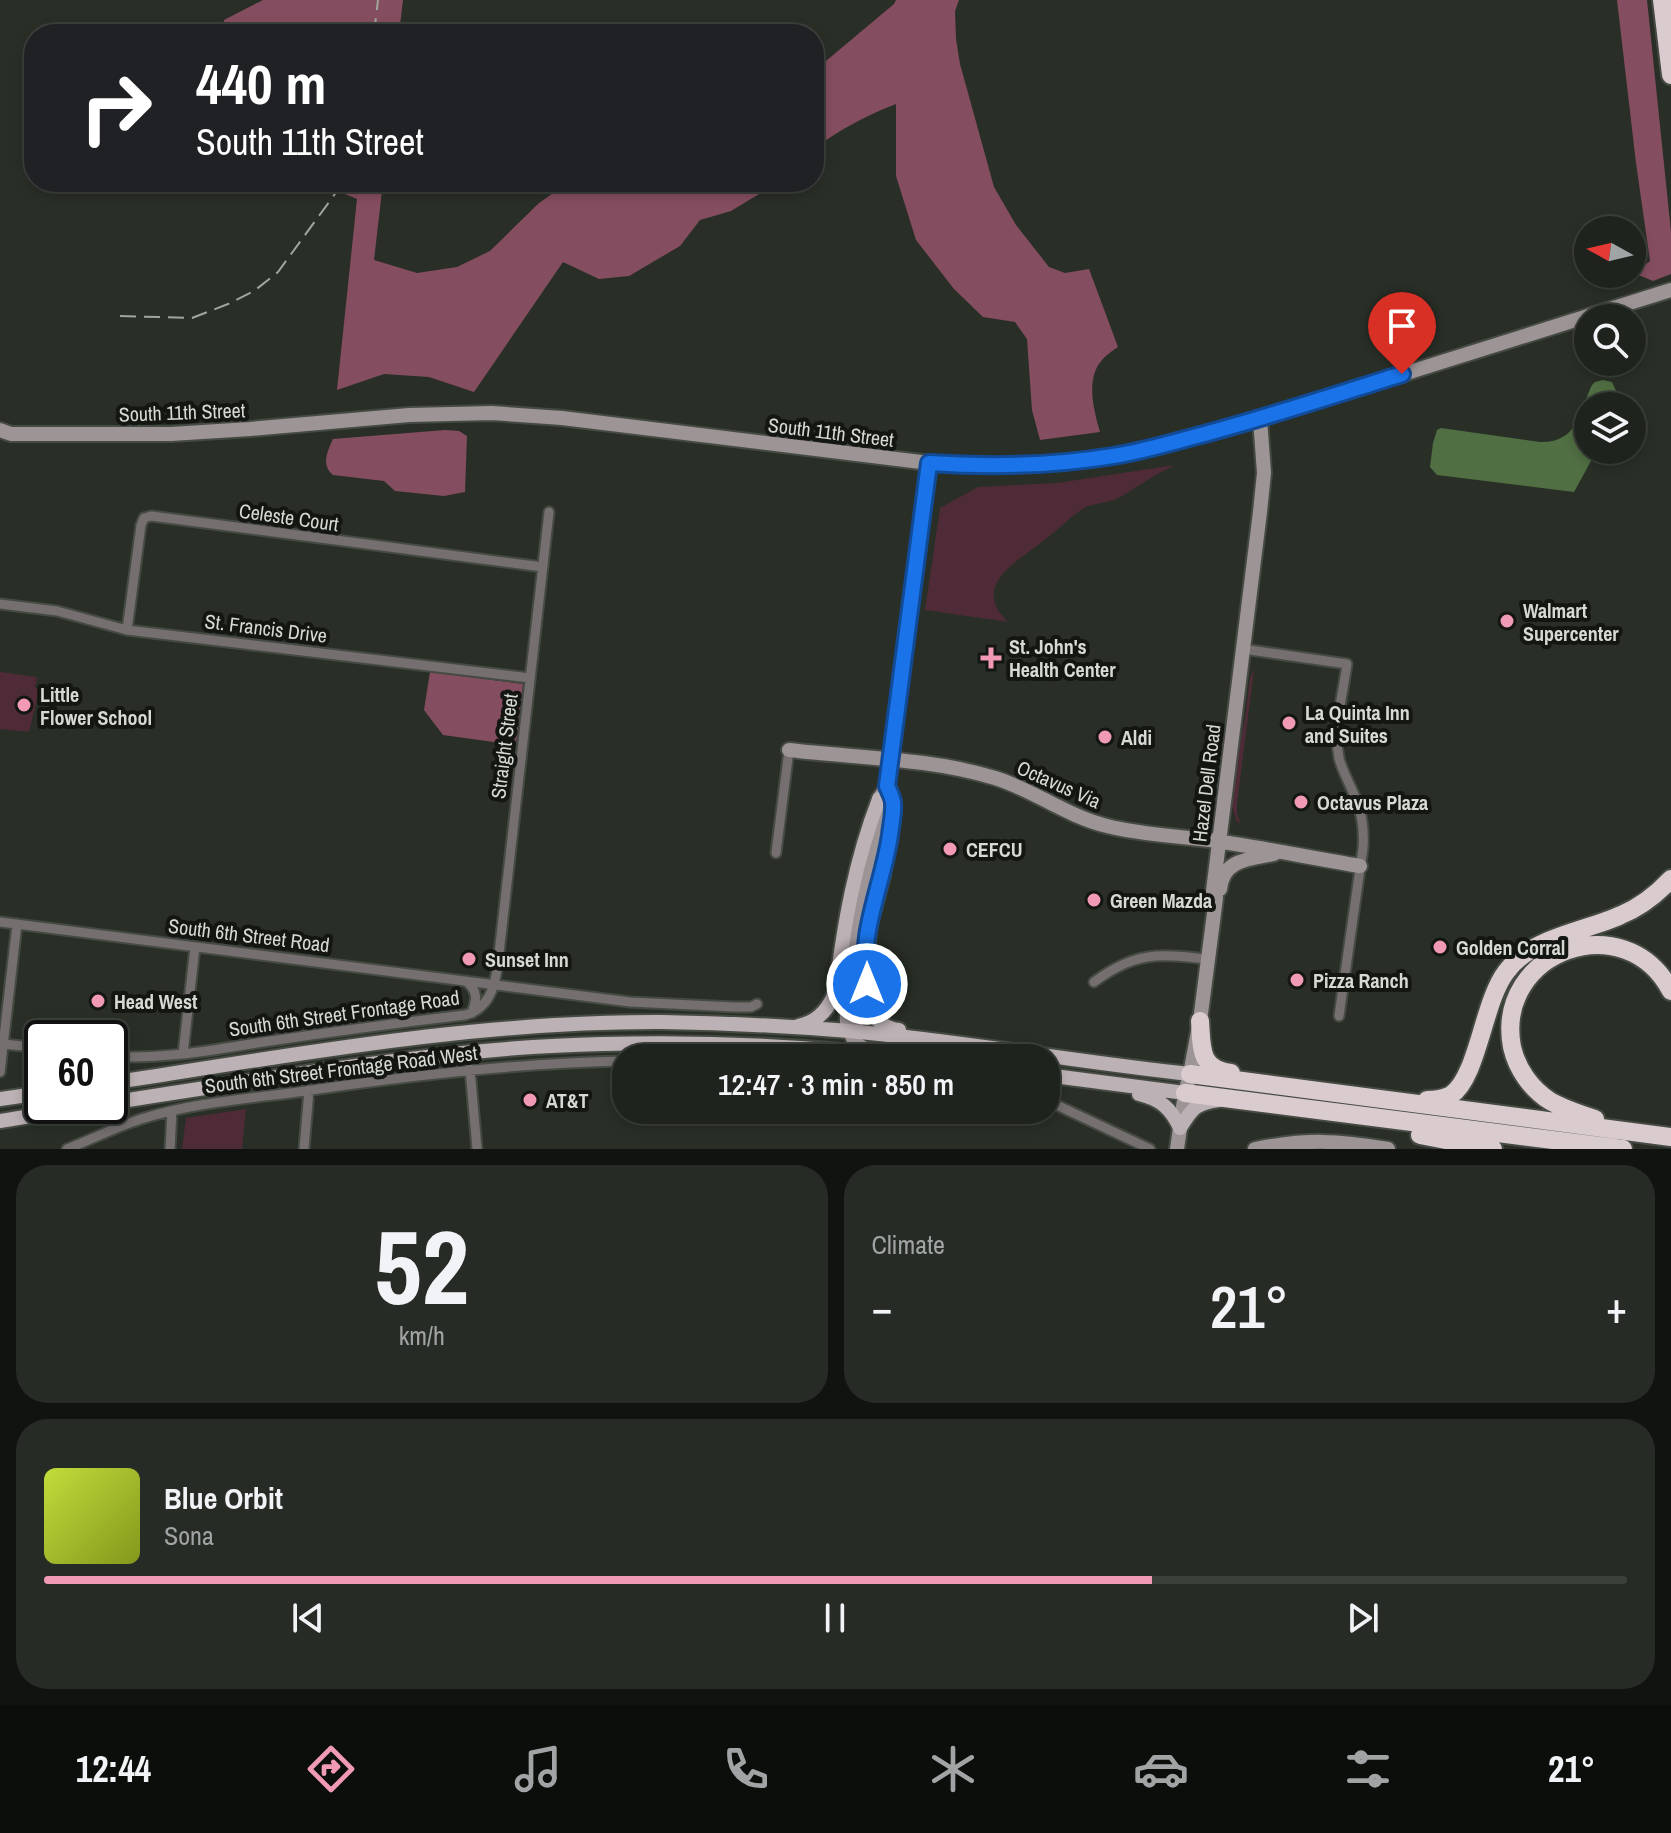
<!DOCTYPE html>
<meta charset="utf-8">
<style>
:root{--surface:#1f231d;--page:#272b26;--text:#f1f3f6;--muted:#a1a4a4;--line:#3c403b;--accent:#f09ab6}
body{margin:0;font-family:"Archivo Narrow",sans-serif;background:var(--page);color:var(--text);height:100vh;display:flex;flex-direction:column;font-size:30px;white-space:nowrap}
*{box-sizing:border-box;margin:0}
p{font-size:26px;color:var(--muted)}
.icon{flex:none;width:44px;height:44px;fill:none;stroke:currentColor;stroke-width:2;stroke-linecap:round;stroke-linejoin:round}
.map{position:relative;height:1149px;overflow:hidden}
.sheet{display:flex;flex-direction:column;gap:16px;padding:16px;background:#111310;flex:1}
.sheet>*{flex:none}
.banner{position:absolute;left:24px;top:24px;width:800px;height:168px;border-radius:32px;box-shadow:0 4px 12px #0003,0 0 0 2px var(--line);background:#202124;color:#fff;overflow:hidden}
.needle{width:52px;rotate:278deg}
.tools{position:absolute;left:1574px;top:216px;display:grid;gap:16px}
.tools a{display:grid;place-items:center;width:72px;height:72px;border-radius:50%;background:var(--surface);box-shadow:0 4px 12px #0003,0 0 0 2px var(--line);font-size:40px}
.speed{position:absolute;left:24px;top:1020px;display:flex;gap:16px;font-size:40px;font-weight:700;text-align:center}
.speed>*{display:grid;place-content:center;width:104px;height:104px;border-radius:50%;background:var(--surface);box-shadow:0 4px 12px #0003,0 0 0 2px var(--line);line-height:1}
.speed .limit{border:4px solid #111;border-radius:12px;background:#fff;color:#111}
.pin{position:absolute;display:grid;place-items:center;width:68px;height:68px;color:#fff;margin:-82px -34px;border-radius:50% 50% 50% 0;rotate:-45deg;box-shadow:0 0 8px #0007}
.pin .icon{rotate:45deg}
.me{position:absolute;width:88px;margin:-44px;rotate:0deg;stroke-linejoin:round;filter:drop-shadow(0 0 6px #0008)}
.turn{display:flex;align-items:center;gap:28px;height:168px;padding:0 40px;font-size:36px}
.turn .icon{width:104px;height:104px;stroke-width:2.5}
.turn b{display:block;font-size:56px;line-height:68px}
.big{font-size:60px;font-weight:600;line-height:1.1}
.sheet .widget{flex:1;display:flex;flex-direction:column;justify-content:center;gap:12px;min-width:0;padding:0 28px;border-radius:32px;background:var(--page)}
.sheet .dial{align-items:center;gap:0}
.dial b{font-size:104px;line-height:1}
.song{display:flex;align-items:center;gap:24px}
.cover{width:96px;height:96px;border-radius:12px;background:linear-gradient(135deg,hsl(70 70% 55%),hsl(70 70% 35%))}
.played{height:8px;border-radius:4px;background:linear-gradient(90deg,var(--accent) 70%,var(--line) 70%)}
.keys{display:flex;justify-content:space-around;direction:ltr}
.heat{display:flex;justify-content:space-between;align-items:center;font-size:44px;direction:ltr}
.sheet .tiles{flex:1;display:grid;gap:16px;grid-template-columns:1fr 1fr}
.widget:last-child{grid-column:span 2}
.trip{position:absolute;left:612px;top:1044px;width:448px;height:80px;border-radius:32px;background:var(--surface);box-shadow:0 4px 12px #0003,0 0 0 2px var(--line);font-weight:600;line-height:80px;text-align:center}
.tabs{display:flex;height:128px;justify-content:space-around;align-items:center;background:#0c0e0c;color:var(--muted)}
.tabs .icon{width:56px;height:56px}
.tabs .active{color:var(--accent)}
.tabs b{font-size:36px;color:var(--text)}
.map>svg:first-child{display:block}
.green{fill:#4e2b37}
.forest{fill:#854e60}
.water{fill:#506f42}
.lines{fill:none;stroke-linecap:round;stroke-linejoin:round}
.street-casing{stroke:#454a43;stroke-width:13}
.secondary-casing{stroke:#454a43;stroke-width:18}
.primary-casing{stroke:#454a43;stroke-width:18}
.highway-casing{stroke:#454a43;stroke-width:22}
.street{stroke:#756f70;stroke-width:9}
.secondary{stroke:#9d9496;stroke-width:14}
.primary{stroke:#bcb1b4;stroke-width:14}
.highway{stroke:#d9cbce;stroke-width:18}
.rail{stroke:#a0a59e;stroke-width:2;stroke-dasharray:16 8;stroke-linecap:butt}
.route-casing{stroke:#114b97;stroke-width:20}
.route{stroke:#1a73e8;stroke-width:14}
.poi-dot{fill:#f09ab6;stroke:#141612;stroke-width:3}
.labels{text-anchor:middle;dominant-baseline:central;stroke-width:8;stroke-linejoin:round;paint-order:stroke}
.street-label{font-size:20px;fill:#d6dad4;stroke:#141612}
.poi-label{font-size:20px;font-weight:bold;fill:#d6dad4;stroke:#141612;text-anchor:start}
</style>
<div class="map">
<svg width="1671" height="1149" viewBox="0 0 1671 1149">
<rect width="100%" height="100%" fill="#292f27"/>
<!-- green -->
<path class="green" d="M1175,465C1156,474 1140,485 1122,496C1111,503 1098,502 1086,507C1072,515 1060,528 1047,538C1022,559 968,584 1008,622L925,610L940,508L978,487L1057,483Z
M1254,669L1237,804V813L1240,823L1237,822L1232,806L1233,778L1245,719L1250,677Z
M0,672L37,677L36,684L34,685L39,691L29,732L0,729Z
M246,1109L242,1149H182L186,1118Z"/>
<!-- forest -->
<path class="forest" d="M263,0H403L399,34H222L224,20Z
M896,0H959L955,11L956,39L960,64L994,187L1016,225L1049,267L1065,273L1089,269L1118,347C1112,351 1106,355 1102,360C1085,379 1094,411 1100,432L1040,440L1032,410L1027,339L1015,322L983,317L954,289L916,240L896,176V104C870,114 835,131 814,150V71L894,4Z
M1617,0H1647L1671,232V274L1653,281L1634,273L1650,261L1636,163Z
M323,182H383L374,260L417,273L457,267L490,251L539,203L569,182H779L731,211L700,220L680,246L629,276L599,279L563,262L474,392L429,377L384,374L337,390L357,199L326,186Z
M445,430L459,431L467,436L465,492L444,496L395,491L384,481L333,475C321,465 327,452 333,439Z
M430,672L523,684L516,745L443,735L424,710Z"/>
<!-- water -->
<path class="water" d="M1603,380L1612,382L1616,391L1617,406H1588V450H1597L1574,492L1437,475L1430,467L1433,443L1437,430L1441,428L1540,442C1578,443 1579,412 1592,385L1595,382Z"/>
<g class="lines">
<defs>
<path id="street" d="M0,604L57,611L127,630L530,678
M127,630L141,525L144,518L151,516L543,567
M1243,649L1347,664C1343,694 1333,728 1339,758C1343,774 1353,789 1358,805C1363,819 1364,833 1363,848L1339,1016
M776,853L789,750
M0,922L630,1002L734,1007H751L757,1004
M466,981C478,991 477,999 472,1013
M1094,982C1136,951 1158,954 1208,959
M3,1044L42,1048
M183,1054L195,947
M110,1056C162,1060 212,1050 263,1042C330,1032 397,1023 465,1015C499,1006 497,965 501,936L549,512
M470,1069L477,1149
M0,1072L17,924
M1046,1100L1150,1149
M67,1149C92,1139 116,1127 141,1119C192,1103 245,1099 298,1092C407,1076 516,1063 626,1061
M170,1149L172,1111
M304,1149L309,1090"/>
<path id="secondary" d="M0,430L11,434H171L250,429L409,415L492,413L562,418L929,463L1011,466L1064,462L1114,456L1164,445L1260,419L1671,290
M789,750C856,758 930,758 995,778C1034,790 1066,816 1107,826C1142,835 1180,836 1216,841C1264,848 1312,858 1360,866
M1220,889C1223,859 1250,859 1274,854
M849,1031L856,1024L860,1011L870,924L883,875L890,831L893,804L887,787
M872,1053L855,1043L847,1024V1009L856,933L871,868L879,799L887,787L929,463
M1177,1149L1185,1093L1190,1074L1200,1021L1216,898L1213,891L1260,512L1264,473L1260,419
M1255,1149C1305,1139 1338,1140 1388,1149"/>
<path id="primary" d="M864,967L871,1011C878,1023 886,1028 899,1030
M798,1026C818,1022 830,1008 836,989C844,924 855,861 879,799
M1046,1075L1185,1093
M110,1083C293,1055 476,1021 662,1022C724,1023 787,1026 849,1031C963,1041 1076,1062 1190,1074
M1139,1094C1160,1099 1171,1108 1180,1128
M0,1099L42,1093
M110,1103C182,1091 253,1081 325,1070C417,1057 509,1046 602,1044C705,1041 808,1046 910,1058
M0,1121L90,1106
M1180,1128C1192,1109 1195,1103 1219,1100"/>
<path id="highway" d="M1662,0L1671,75
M1200,1021C1202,1048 1199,1069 1231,1073
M1190,1074L1671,1137
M1185,1093L1623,1149
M1427,1100C1436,1100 1443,1099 1451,1095C1478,1077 1483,1002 1506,972C1531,937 1584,932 1621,915C1641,907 1656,895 1671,879
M1595,1119C1580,1114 1564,1109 1550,1101C1531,1089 1517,1069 1512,1047C1494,951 1625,904 1671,991
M1420,1135L1493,1149"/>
</defs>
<!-- street casing -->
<use href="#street" class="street-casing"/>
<!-- secondary casing -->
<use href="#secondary" class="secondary-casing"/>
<!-- primary casing -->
<use href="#primary" class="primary-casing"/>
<!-- highway casing -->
<use href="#highway" class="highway-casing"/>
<!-- street -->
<use href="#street" class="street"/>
<!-- secondary -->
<use href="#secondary" class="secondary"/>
<!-- primary -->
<use href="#primary" class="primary"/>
<!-- highway -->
<use href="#highway" class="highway"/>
<!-- rail -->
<path class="rail" d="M374,34L378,0
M120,316L192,318L228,304L254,291L278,272L340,187L342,182"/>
</g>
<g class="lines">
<defs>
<path id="route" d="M867,984C858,934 883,884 890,835C891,825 894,813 893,803C893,798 889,791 887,786L929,463C990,467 1052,466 1113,456C1145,451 1177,441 1208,433C1274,415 1338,394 1402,374"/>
</defs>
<!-- route casing -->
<use href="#route" class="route-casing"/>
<!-- route -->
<use href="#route" class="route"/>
</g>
<!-- markers -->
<g class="poi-dot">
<circle cx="1507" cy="621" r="8"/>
<path d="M987 646h8v8h8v8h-8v8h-8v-8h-8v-8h8z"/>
<circle cx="24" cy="705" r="8"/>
<circle cx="1289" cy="723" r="8"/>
<circle cx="1105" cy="737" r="8"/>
<circle cx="1301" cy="802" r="8"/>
<circle cx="950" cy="849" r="8"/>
<circle cx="1094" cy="900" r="8"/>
<circle cx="1440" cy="947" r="8"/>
<circle cx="469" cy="959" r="8"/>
<circle cx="1297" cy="980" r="8"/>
<circle cx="98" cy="1001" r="8"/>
<circle cx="530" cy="1100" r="8"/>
</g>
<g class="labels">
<!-- street labels -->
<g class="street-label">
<text transform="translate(182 412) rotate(-2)">South 11th Street</text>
<text transform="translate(831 432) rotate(7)">South 11th Street</text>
<text transform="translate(289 517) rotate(8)">Celeste Court</text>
<text transform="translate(266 628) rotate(7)">St. Francis Drive</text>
<text transform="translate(504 746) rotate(-83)">Straight Street</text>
<text transform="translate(1206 783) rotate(-83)">Hazel Dell Road</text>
<text transform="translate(1059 784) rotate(24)">Octavus Via</text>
<text transform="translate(249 935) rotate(7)">South 6th Street Road</text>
<text transform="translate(344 1013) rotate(-8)">South 6th Street Frontage Road</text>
<text transform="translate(341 1069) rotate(-7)">South 6th Street Frontage Road West</text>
</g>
<!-- poi labels -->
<g class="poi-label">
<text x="1523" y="610">Walmart<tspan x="1523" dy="23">Supercenter</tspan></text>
<text x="1009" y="646">St. John's<tspan x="1009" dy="23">Health Center</tspan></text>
<text x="40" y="694">Little<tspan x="40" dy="23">Flower School</tspan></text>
<text x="1305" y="712">La Quinta Inn<tspan x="1305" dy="23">and Suites</tspan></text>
<text x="1121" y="737">Aldi</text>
<text x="1317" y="802">Octavus Plaza</text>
<text x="966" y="849">CEFCU</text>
<text x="1110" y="900">Green Mazda</text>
<text x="1456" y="947">Golden Corral</text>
<text x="485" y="959">Sunset Inn</text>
<text x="1313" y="980">Pizza Ranch</text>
<text x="114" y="1001">Head West</text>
<text x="546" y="1100">AT&amp;T</text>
</g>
</g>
</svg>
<div class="tools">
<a><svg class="needle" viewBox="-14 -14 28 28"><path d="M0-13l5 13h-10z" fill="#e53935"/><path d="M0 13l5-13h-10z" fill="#a1a4a4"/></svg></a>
<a><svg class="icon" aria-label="search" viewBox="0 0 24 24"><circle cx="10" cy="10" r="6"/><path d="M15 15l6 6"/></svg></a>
<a><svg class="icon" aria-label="layers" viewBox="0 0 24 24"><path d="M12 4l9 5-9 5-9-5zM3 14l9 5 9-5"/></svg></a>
</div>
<div class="speed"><div class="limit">60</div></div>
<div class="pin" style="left:1402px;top:374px;background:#d93025"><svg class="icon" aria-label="arrive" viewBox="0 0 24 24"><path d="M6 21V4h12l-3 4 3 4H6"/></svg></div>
<svg class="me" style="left:867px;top:984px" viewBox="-20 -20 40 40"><circle r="17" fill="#1a73e8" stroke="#fff" stroke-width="3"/><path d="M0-11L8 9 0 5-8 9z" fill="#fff"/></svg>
<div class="trip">12:47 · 3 min · 850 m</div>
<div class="banner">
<div class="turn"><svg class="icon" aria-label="right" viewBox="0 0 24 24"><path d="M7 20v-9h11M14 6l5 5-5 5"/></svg><div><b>440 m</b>South 11th Street</div></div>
</div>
</div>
<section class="sheet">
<div class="tiles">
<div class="widget dial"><b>52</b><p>km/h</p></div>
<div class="widget"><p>Climate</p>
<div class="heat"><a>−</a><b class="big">21°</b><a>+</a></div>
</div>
<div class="widget">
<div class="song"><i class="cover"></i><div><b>Blue Orbit</b><p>Sona</p></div></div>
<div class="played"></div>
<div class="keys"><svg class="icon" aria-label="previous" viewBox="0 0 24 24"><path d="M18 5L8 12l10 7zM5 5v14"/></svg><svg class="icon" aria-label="pause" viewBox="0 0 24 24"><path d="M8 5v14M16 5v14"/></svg><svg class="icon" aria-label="next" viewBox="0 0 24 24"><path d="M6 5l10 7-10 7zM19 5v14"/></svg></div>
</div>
</div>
</section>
<nav class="tabs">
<b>12:44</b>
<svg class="icon active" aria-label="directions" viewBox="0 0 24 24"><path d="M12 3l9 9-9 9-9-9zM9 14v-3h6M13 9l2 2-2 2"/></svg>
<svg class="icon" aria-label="music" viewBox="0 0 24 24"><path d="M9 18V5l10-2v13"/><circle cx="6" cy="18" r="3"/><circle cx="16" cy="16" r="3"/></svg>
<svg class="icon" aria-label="phone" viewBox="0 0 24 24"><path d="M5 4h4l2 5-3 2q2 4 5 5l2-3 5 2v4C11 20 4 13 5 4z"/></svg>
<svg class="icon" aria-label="climate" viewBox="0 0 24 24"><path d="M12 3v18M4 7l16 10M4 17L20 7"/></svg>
<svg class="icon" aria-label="car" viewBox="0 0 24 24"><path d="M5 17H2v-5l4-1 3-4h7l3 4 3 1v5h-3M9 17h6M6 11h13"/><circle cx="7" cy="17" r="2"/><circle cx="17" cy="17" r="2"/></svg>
<svg class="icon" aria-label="filters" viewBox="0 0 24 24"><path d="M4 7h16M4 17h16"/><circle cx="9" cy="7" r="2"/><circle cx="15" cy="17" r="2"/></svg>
<b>21°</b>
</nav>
